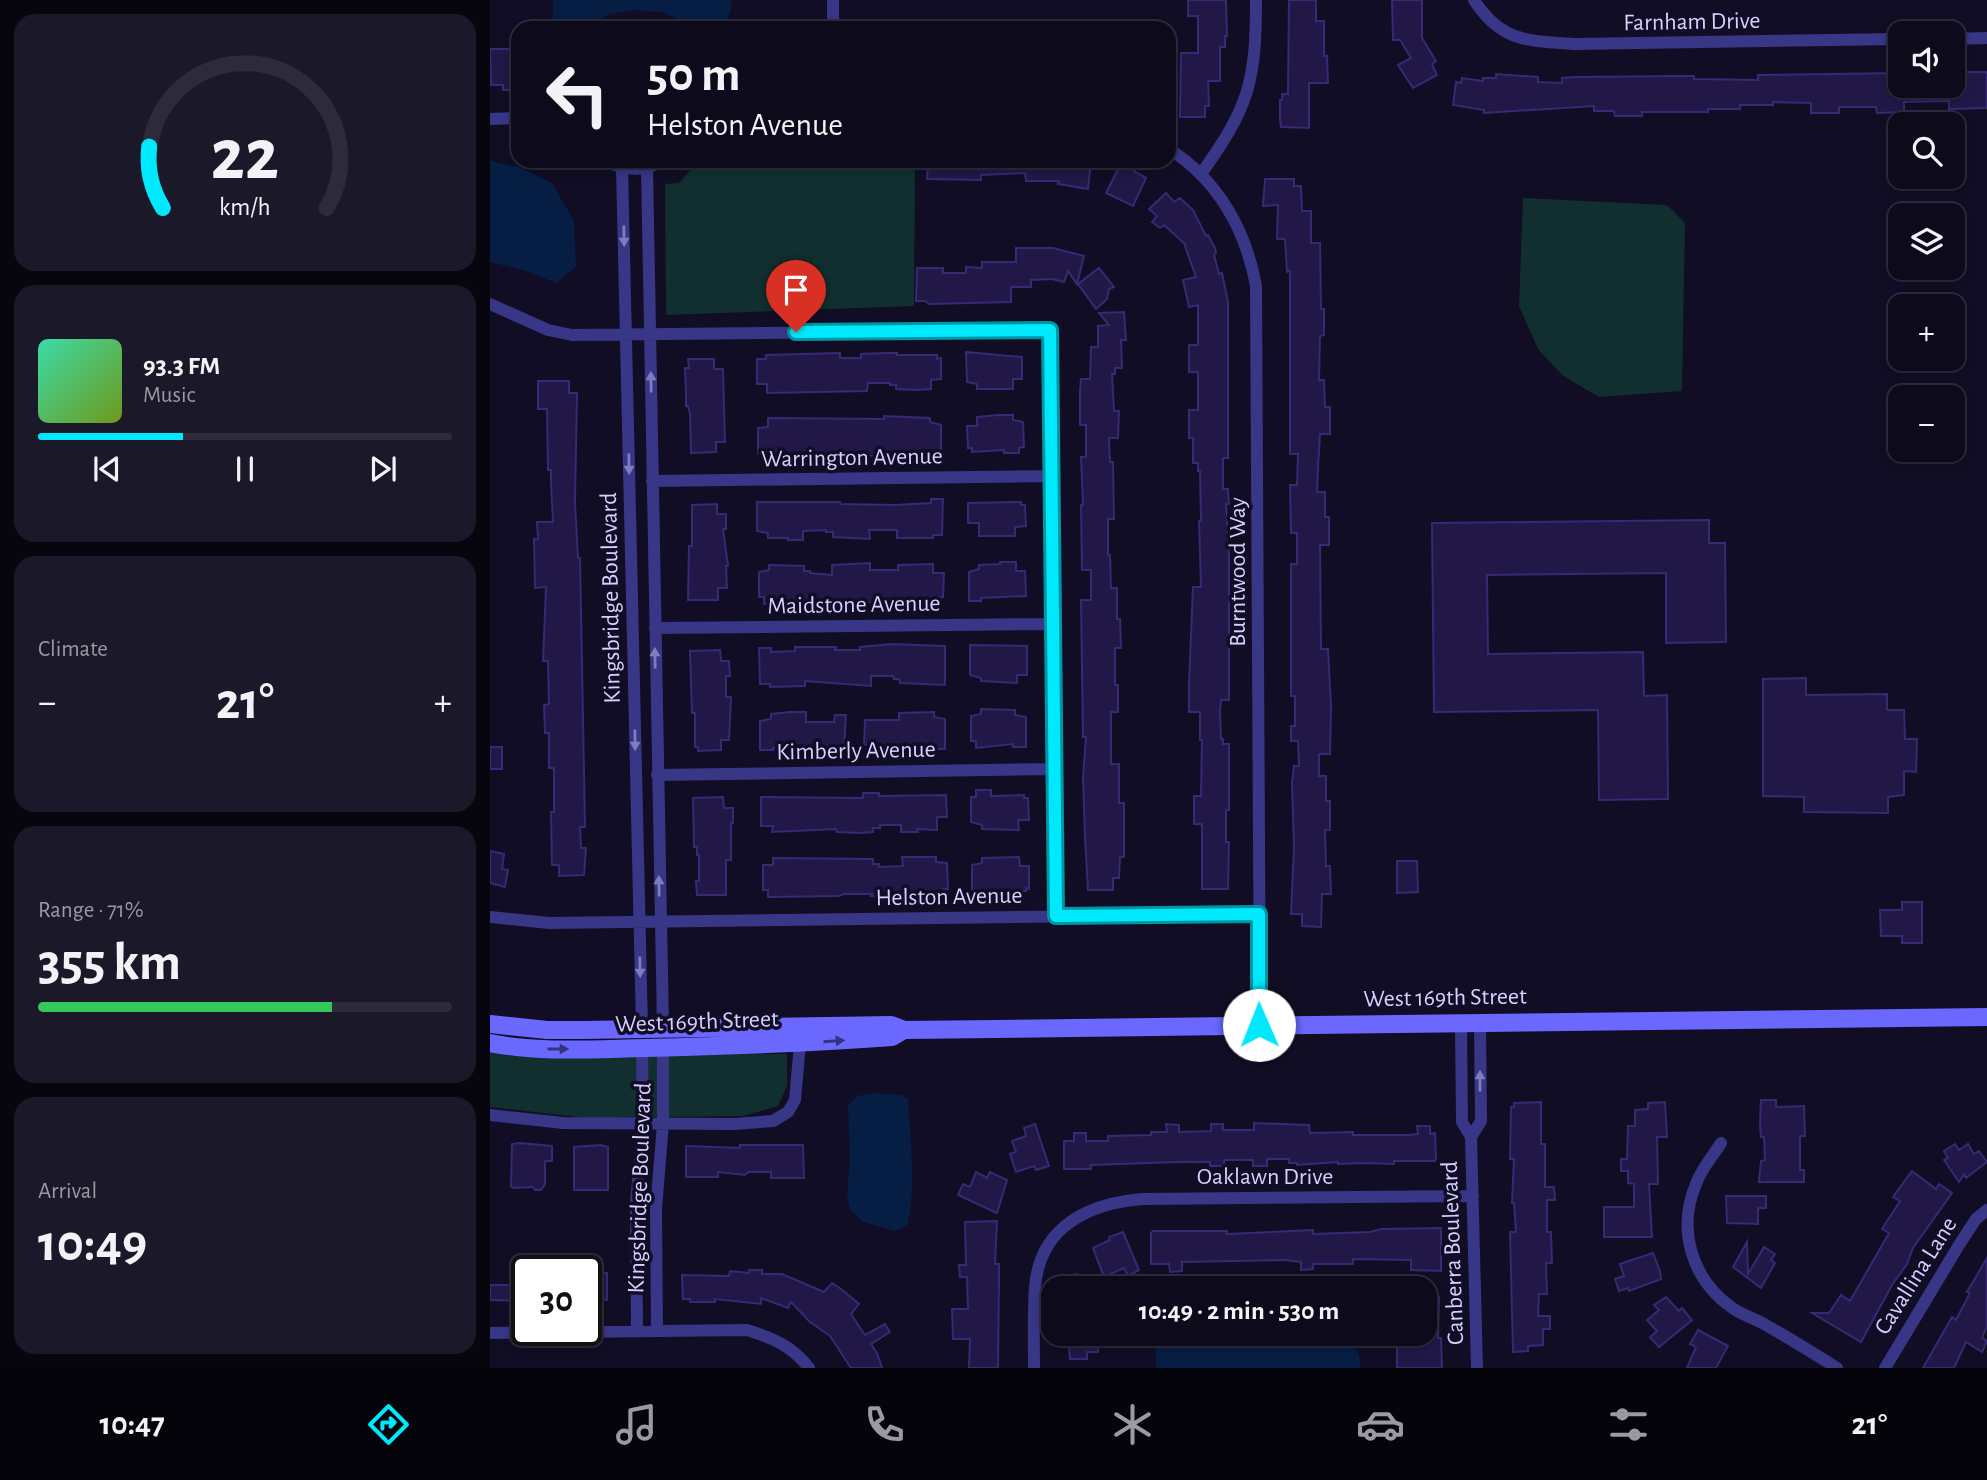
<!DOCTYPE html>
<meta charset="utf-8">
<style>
:root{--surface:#0d0a1c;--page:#1b1829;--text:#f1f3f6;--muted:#9a9aa3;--line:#2d2b3b;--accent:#00e8fc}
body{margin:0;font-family:"Alegreya Sans",sans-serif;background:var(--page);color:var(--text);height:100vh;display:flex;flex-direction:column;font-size:26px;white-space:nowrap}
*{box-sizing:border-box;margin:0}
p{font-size:23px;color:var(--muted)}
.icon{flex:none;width:38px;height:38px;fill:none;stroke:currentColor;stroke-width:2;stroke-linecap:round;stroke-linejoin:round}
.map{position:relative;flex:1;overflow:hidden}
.side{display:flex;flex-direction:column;gap:14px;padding:14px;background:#07060f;width:490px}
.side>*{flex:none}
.top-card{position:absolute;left:21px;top:21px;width:665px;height:147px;border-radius:21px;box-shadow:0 4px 10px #0003,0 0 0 2px var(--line);background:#0d0a1c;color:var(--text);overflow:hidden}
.controls{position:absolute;left:1398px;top:21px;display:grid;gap:14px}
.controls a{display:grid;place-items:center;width:77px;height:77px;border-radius:14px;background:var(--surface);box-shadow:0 4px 10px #0003,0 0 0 2px var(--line);font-size:35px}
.speed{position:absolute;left:21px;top:1255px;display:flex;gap:14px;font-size:35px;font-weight:700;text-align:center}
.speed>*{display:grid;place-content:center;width:91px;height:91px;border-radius:50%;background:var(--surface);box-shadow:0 4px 10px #0003,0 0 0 2px var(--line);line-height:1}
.speed .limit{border:4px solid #111;border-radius:10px;background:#fff;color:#111}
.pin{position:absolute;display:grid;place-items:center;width:60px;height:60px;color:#fff;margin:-72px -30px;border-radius:50% 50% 50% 0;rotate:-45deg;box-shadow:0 0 7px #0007}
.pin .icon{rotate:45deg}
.me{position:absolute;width:77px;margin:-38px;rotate:359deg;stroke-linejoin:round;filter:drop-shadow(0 0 5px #0008)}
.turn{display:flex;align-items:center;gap:24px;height:147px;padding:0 21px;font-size:32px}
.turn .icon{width:91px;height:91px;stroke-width:2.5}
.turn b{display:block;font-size:49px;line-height:60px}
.big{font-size:52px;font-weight:700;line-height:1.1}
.side .card{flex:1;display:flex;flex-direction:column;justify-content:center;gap:10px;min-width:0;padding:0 24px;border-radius:21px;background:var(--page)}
.side .dial{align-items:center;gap:0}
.dial svg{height:182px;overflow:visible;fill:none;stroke:var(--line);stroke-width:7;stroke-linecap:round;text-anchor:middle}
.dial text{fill:var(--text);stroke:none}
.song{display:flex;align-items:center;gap:21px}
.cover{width:84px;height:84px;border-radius:10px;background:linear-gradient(135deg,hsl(160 70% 55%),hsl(80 70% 35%))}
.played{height:7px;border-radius:4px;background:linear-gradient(90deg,var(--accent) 35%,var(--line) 35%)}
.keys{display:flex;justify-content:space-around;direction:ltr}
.heat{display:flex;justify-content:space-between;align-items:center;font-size:38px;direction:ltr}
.charge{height:10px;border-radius:5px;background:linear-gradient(90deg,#34c759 71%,var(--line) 0)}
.trip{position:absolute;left:551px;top:1276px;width:396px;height:70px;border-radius:21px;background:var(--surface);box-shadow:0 4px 10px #0003,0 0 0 2px var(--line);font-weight:700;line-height:70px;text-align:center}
.menu{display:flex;height:112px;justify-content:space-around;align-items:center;background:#05040b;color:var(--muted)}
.menu .icon{width:49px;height:49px}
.menu .current{color:var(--accent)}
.menu b{font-size:32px;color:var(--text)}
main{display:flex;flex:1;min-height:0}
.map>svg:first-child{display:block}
.green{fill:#102f2e}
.water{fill:#071e44}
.building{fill:#211847;stroke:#372974;stroke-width:2}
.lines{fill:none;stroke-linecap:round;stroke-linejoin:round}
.street{stroke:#383686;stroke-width:12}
.secondary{stroke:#6a68ff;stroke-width:18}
.oneway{fill:#7f7cbc}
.oneway2{fill:#35317c}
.route-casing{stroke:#0097a4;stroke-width:18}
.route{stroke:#00e8fc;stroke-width:12}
.labels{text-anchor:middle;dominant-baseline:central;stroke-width:7;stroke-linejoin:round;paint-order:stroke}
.street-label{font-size:24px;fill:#d6d1ff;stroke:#110d25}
</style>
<main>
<section class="side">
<div class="card dial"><svg viewBox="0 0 100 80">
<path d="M14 69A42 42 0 1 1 86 69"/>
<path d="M14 69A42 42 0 0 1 8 42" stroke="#00e8fc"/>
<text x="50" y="56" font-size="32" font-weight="700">22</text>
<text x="50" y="72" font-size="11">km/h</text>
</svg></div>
<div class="card">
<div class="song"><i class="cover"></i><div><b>93.3 FM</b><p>Music</p></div></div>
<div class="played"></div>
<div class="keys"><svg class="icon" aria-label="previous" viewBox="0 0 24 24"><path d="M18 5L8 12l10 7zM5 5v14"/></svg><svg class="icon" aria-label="pause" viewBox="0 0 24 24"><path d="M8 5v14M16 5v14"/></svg><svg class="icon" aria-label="next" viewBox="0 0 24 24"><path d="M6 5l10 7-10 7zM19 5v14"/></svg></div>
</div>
<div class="card"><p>Climate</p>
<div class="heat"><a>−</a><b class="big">21°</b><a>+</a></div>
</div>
<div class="card"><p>Range · 71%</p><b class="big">355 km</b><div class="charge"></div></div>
<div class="card"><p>Arrival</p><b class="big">10:49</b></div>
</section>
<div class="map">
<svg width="1497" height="1368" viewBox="0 0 1497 1368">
<rect width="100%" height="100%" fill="#110d25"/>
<!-- green -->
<path class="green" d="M208,161H425L424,306L176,315L175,184L189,183Z
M1033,198L1177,205L1195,223L1192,391L1109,397L1072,375L1048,349L1029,306Z
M0,1043L77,1054H297V1086L288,1106L254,1116L96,1118L0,1107Z"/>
<!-- water -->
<path class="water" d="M63,0H241V10L235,28H210L171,12L145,10L120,14L97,26L67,28L63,26Z
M0,161L31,168L62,183L84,221L86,267L66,283L36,271L0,262Z
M383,1093L412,1095L418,1099C420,1136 427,1190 417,1226L405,1231L373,1222L360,1210L357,1195L360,1160L358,1106L367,1096Z
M667,1334H860L869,1355L871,1368H666L665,1338Z"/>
<!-- building -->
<path class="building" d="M698,0H736L737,36H735V47H730V81H718L719,106H715V117H690L691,53H708V16H698Z
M799,0H826V21H834V56H837L838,83H819V128L791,127L790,119V100H792V94H798Z
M902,0H932V38L946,61L942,64L947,75L923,88L908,65L921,58L910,40H903Z
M0,49H28V90H13V85H1Z
M1463,72H1497V108L1459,109V101L1414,102V112L1387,113L1386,107H1349V113H1321V103L1283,102V105H1250V109H1218V112H1152V116H1125L1124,111H1104V106L994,113V110L963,105L966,82L971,83L972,78L993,81V78H1006V74L1048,77V82L1072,83V78L1087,77L1190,76H1204V79L1268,80V75L1410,73V86H1463Z
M438,161H601L598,189L568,184L569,181H536L535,173L491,175V180L437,179Z
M632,161H640L647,164L644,171L656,178L643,206L616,193Z
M775,179H804V186H811L812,211H821V243H830L831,309H834V335L830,336L829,380H834L835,407H840V434H830L828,467L827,492H835V517H839V545H830L831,649H838L841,705L840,754H829V776H836V801H840V830H835L836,866H840L841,894H832L831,927L812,926V914H801L804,847L802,783L804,766H809L808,741H801V726H805V696H801V564H807V533H801L800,485H807L808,454H800V271L797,272L795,239H787L788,205L773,206Z
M676,193L684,202L690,198L703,210L716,236L718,235L725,248L726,253L724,255L729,274L732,273L738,302V458H733V489H738L739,504H736L739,554V700H731L730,712L731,739H733V744H739V810H736V842H739L738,889H712V824H704V796H711L712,740H710V712H699V684L703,587H711L709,521H711L710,471H708V463H703V438H699V410H708V372H699V345H708V305L699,307L693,280L706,277L695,246L696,245L674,225L670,228L662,222L667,216L659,209Z
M526,248H563L594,256L587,284L578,271L574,282L562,279L541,280V287H521V302L439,304L435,301H426L427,268H453V273H476V267L492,268V262H526Z
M609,268L624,287L619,289L617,299L606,309L588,284Z
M634,312L636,340H631L632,368H625V374H622L624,411H629L628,438H619L620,462H623L624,519H618V555H620L621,588H627V619H630L631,648H625V685H628V712H621V764H629V803H634V857H630L629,878H623V890H598L595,837L593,777L596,737H593L591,600H601V570H592L591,505H593L591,457H596V425H590V391L591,379H600L601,347H608V326L619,325L609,313Z
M476,352L532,357V379H523V389H487V384L477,382Z
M350,353V358H371V354L395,353H407V355H447V359L451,358V379L441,380V389L425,390L406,389V385H400V383H378L377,391L277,393V384H267V359H276V355Z
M198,359H224V369H233L235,442H226V452L201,453L200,414L198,406H196V394L195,368H199Z
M48,381H79V393H87L85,503L88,558H90L95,827H90L91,848H96L94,875L69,876V865H62L61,812H64V768H59V733H55L54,705L59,704L58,661H53L56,587L45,588L44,539H48L47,522H63L61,482V470H58L57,409H48Z
M508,415H523V420L533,422L534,447L529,448V453H514V450L482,452V448H478L477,426H487V417Z
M394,416L440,418V422L451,425V454L376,456V453H343L302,457L277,456V453H268V428L278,427V418L394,419Z
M441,499H453L452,535H443V538H407V530H379L380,539L343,537V532H336V530L313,531V540H298V538H278V533L267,531V502H350V504L405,505L441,503Z
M531,502V505H535L536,526L525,527V536H489V523H478V503Z
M227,504V514H236V529H233L238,566H236L237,588H228V600H198L199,546H202V505Z
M1219,520V543H1235L1236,642L1176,643V573L997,575L998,654L1153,652L1154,696L1177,695L1178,799L1109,800L1108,710L944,712L942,523Z
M510,562H526V571H535L536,596L491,598V601H479V572L489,569V565L510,564Z
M380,563V570H408V565L443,564V573H454L453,597L410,599V602L313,603V601L274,604V597H269V572L279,570V565L314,566V571H320V573L342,575V565Z
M403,644L455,646V685L410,683L409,679H404L403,676H381V686L315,681V686L280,687V684H270L269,648H281V652L305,651V647H346L345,650H370V647Z
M480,645L537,646V675H527V683L491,681V678L480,675Z
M230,650L231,661H239L240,676H236V697H241L239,740H231V750L208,751V747H205V713H202L200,651Z
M1316,678V695L1397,694V710H1414L1415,739H1427L1426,772L1414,771V795L1398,797V813L1314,812V797L1273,796V679Z
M491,709L525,710V715L536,717V747H523V744L486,748V741H481V716L491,714Z
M300,712H316V722H344L345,715H356L354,748L291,747L283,748V750H270V721L281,719V714Z
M444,712V717L455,719V749H443V746L434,744L374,745L375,720H409V713Z
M0,747H12V769H0Z
M486,790H501V796L534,795V798H538L539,820H528L529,830L492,829V825L481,822V797H486Z
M373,793H389V796L456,795L457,817H447V830L427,829L428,832H411V825H390V828H383V832L368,833L347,832L346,829L282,832L283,826H271V797L373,798Z
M233,797L234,808H243V823H241V860H236V895H207L206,881H209V855H207V847H204L203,798Z
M0,851L14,854L12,869L18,870L15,887L0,883Z
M412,857H446V862L457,863L458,889H453V896L402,897L381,896L382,894H354L349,896L278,897V890H273V865H283V858L383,859V864H389V867L413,866Z
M529,857L530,866H539V889L536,888V891H503L482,895V865L492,863V858Z
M907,861H927L928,892L907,893Z
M1412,902H1432V943H1412V936H1391L1390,910H1412Z
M1271,1100H1286V1107L1314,1106L1315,1136H1310V1170H1314V1182H1269L1271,1161L1275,1160L1274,1137H1271L1270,1123Z
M1051,1102V1144H1055V1187H1064L1065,1200H1057V1232H1061L1062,1263H1056L1057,1294H1049L1048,1316H1060V1329H1053V1345L1038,1346V1351L1023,1352L1020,1232H1026L1024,1203H1022L1024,1159H1020L1021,1107H1024V1103Z
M1175,1102L1177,1137H1167L1168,1184H1159L1162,1237H1114V1207H1144V1184L1138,1183V1171H1131V1159H1137L1138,1126H1145V1110L1158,1109V1103Z
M764,1123L819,1125L820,1133L863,1132V1135H918L928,1134L927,1126H940V1134L945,1133L946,1159L945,1161H904V1164L873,1163L848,1164V1162L807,1165V1163H799V1159H777V1166H763V1160H734V1166H720V1162H689L601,1165V1169H574V1141H584V1133H596V1141H618V1136L661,1135V1132H677L676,1124L689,1125V1132L721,1131V1124H733V1130H764Z
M545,1124L559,1166L546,1170L544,1166L526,1172L520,1154L526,1152L522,1141L536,1136L534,1128Z
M29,1143L62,1146V1161H55V1184L51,1190H45L43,1187L23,1188L21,1186L22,1144Z
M1465,1144L1469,1150L1478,1144L1484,1154L1489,1151L1497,1162L1476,1178L1474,1174L1469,1182L1454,1160L1458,1158L1454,1151Z
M111,1145L118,1147V1190H84V1147Z
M250,1145H313L314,1178H281V1172H258L255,1175L228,1172V1177H196V1146L250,1148Z
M1422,1171L1446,1189L1449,1184L1462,1193L1423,1248L1417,1264L1402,1285L1371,1342L1322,1313H1339L1351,1295L1360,1301L1399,1233L1392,1229L1410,1201L1403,1197Z
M486,1172L497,1178L500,1172L517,1180L507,1213L468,1195L473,1184L480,1187Z
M1236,1196H1276V1208H1268V1224L1237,1223Z
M507,1221L505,1264H509V1278L508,1368H479L480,1339H463L462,1309H478L477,1277H470L469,1265H476L475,1222Z
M951,1228V1271L921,1270V1260L863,1259V1264H823V1269L811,1270V1262L795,1260L692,1262V1271L680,1272L679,1264H661V1233L663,1231H737V1234L823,1230V1234L880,1232L891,1229Z
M633,1232L649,1270L638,1276L634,1268L614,1277L603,1248L620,1240L619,1237Z
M1257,1242L1258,1274L1274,1247L1285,1254L1281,1260L1285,1263L1271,1288L1243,1267Z
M1163,1253L1170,1271L1171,1279L1139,1291L1138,1288L1129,1291L1125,1279L1134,1276L1130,1264Z
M1497,1258V1326L1492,1338L1497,1341L1492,1352L1476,1342L1464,1368H1433L1462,1317L1466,1320L1480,1293L1477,1292Z
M259,1270H272V1274H292L334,1292L342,1283L351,1289L369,1304L361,1314L375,1335L395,1324L400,1332L381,1344L387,1353L392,1368H361L340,1336L320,1322L301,1302L298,1308L271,1298V1304L225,1299V1302H200V1299H193L192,1275L239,1276L240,1271L259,1273Z
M24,1273H37V1301L0,1300V1285H25Z
M96,1273H117V1300L96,1299Z
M585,1274L633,1281L632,1288H583Z
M934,1297H949L948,1338H951L952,1368H907V1339L934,1338Z
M1176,1297L1189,1311L1192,1308L1202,1320L1169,1347L1160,1337L1167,1331L1157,1320L1169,1310L1164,1305Z
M1208,1330L1238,1346L1226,1368H1197L1206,1347L1200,1344Z
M578,1334H609L608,1352H597V1359H580Z"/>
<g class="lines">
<!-- street -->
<path class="street" d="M984,0C1011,42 1038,41 1084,44L1410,39
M343,28V0
M1463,39L1497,38
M0,119L28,118
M679,149C728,180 756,230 766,286L770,1025
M117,161C134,171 155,172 172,161
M132,168L152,1028
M157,168L173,1027
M711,174C759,107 766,82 766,0
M0,304L58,330L82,335L560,330L566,916
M162,481L562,476
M165,628L563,624
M167,775L565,769
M0,917L59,923L769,914
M971,1023L972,1122L981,1137L987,1368
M0,1115L73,1123L244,1124L283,1121L298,1112L305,1100L310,1044
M981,1137L991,1121L990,1022
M1231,1143C1223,1156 1211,1169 1206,1184C1187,1229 1201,1278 1241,1307C1250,1314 1263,1318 1274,1324C1299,1338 1323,1353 1347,1368
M147,1330L146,1203L153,1123L152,1048
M167,1330L166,1209L173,1124V1048
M0,1333L257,1330C283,1338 302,1346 319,1368
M544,1368C544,1341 543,1314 545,1287C550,1226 599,1203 654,1199L983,1196
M1395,1368L1469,1245L1486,1219L1497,1210"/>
<!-- secondary -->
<path class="secondary" d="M0,1024L57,1030H93L401,1025L414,1030L1497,1017
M0,1043C50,1053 104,1049 155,1048C238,1046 320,1043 402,1037L414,1030"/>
</g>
<!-- one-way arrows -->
<defs><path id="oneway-solid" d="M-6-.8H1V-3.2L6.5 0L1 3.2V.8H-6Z" transform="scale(1.75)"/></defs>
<g class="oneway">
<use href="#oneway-solid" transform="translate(134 236) rotate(89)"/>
<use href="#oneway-solid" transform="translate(161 382) rotate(-91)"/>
<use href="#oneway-solid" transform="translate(139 464) rotate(89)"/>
<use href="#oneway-solid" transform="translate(165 658) rotate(-91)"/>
<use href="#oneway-solid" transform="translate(145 740) rotate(89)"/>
<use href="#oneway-solid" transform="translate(169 886) rotate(-91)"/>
<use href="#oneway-solid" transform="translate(150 967) rotate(89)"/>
<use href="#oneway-solid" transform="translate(990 1081) rotate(-90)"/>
</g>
<g class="oneway2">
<use href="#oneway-solid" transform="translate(344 1041) rotate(-4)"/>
<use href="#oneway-solid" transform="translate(68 1049)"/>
</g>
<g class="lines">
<defs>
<path id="route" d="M306,332L560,330L566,916L769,914V1025"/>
</defs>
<!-- route casing -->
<use href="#route" class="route-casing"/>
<!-- route -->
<use href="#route" class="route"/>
</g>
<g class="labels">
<!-- street labels -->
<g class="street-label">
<text transform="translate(1202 22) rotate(-1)">Farnham Drive</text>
<text transform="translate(362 458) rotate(-1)">Warrington Avenue</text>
<text transform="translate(748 572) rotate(-90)">Burntwood Way</text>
<text transform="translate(121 598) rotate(-91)">Kingsbridge Boulevard</text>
<text transform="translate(364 605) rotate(-1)">Maidstone Avenue</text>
<text transform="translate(366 751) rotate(-1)">Kimberly Avenue</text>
<text transform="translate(459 897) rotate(-1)">Helston Avenue</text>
<text transform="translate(955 998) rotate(-1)">West 169th Street</text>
<text transform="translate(207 1022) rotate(-2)">West 169th Street</text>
<text x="775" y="1177">Oaklawn Drive</text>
<text transform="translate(150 1188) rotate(-88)">Kingsbridge Boulevard</text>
<text transform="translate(963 1253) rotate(-92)">Canberra Boulevard</text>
<text transform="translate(1426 1276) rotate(-58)">Cavallina Lane</text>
</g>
</g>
</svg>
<div class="controls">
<a><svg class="icon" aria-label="sound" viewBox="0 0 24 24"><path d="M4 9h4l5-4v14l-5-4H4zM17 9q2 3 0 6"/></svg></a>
<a><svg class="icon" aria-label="search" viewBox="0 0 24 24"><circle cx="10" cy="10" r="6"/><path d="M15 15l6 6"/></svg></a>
<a><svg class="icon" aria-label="layers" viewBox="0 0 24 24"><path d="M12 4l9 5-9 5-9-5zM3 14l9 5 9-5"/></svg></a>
<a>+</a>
<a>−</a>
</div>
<div class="speed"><div class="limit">30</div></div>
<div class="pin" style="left:306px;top:332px;background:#d93025"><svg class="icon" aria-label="arrive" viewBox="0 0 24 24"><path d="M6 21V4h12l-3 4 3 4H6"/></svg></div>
<svg class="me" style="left:769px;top:1025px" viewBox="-20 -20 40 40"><circle r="19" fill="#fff"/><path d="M0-13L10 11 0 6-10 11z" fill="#00e8fc"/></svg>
<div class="trip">10:49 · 2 min · 530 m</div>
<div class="top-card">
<div class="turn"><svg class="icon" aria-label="left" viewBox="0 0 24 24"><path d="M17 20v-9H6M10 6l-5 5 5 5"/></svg><div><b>50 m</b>Helston Avenue</div></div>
</div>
</div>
</main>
<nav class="menu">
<b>10:47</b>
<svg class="icon current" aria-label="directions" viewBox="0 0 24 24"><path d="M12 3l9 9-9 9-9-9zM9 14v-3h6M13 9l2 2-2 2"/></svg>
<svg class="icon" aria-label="music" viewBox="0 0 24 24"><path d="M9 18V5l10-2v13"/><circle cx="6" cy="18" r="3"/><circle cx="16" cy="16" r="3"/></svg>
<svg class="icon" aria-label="phone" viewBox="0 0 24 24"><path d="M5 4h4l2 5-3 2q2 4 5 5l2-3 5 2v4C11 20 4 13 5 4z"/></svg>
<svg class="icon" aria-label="climate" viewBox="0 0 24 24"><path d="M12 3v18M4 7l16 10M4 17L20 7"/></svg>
<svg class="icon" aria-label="car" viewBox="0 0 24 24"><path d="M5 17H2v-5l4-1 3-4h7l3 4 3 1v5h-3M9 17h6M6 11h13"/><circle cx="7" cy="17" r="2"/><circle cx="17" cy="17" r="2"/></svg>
<svg class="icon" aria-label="filters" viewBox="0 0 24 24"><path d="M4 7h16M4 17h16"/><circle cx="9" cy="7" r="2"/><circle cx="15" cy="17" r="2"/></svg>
<b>21°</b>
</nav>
